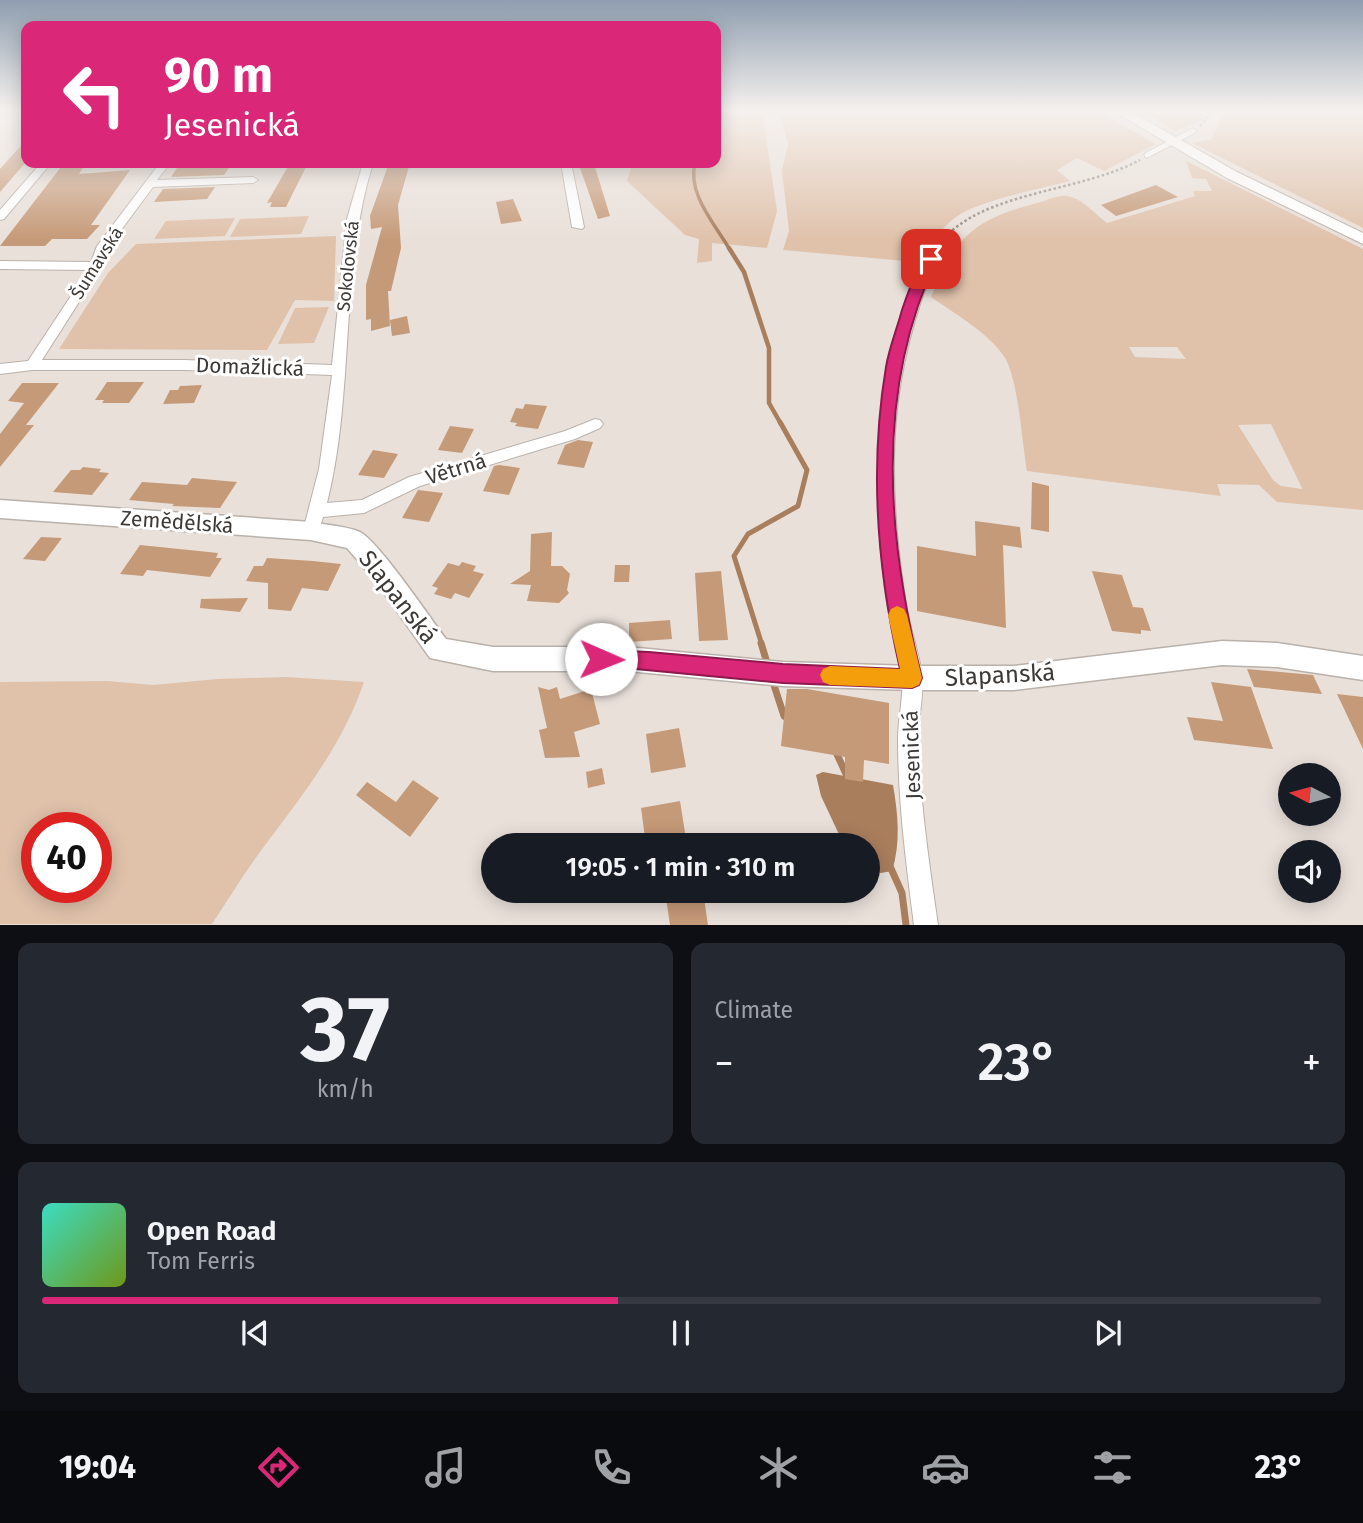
<!DOCTYPE html>
<meta charset="utf-8">
<style>
:root{--surface:#171b24;--page:#242831;--text:#f1f3f6;--muted:#9ea1a6;--line:#363941;--accent:#db2777}
body{margin:0;font-family:"Fira Sans",sans-serif;background:var(--page);color:var(--text);height:100vh;display:flex;flex-direction:column;font-size:26px;white-space:nowrap}
*{box-sizing:border-box;margin:0}
p{font-size:23px;color:var(--muted)}
.icon{flex:none;width:38px;height:38px;fill:none;stroke:currentColor;stroke-width:2;stroke-linecap:round;stroke-linejoin:round}
.map{position:relative;height:925px;overflow:hidden}
.panel{display:flex;flex-direction:column;gap:18px;padding:18px;background:#0d0f14;flex:1}
.panel>*{flex:none}
.top-card{position:absolute;left:21px;top:21px;width:700px;height:147px;border-radius:14px;box-shadow:0 4px 18px #0003;background:#db2777;color:#fff;overflow:hidden}
.needle{width:46px;rotate:276deg}
.controls{position:absolute;left:1278px;top:763px;display:grid;gap:14px}
.controls a{display:grid;place-items:center;width:63px;height:63px;border-radius:50%;background:var(--surface);box-shadow:0 4px 18px #0003;font-size:35px}
.speed{position:absolute;left:21px;top:812px;display:flex;gap:14px;font-size:35px;font-weight:700;text-align:center}
.speed>*{display:grid;place-content:center;width:91px;height:91px;border-radius:50%;background:var(--surface);box-shadow:0 4px 18px #0003;line-height:1}
.speed .limit{border:10px solid #d22;background:#fff;color:#111}
.pin{position:absolute;display:grid;place-items:center;width:60px;height:60px;color:#fff;margin:-30px;border-radius:14px;box-shadow:0 4px 10px #0006}
.me{position:absolute;width:77px;margin:-38px;rotate:91deg;stroke-linejoin:round;filter:drop-shadow(0 0 5px #0008)}
.turn{display:flex;align-items:center;gap:24px;height:147px;padding:0 28px;font-size:32px}
.turn .icon{width:91px;height:91px;stroke-width:2.5}
.turn b{display:block;font-size:49px;line-height:60px}
.big{font-size:52px;font-weight:600;line-height:1.1}
.panel .card{flex:1;display:flex;flex-direction:column;justify-content:center;gap:10px;min-width:0;padding:0 24px;border-radius:14px;background:var(--page)}
.panel .dial{align-items:center;gap:0}
.dial b{font-size:91px;line-height:1}
.song{display:flex;align-items:center;gap:21px}
.cover{width:84px;height:84px;border-radius:10px;background:linear-gradient(135deg,hsl(170 70% 55%),hsl(80 70% 35%))}
.played{height:7px;border-radius:4px;background:linear-gradient(90deg,var(--accent) 45%,var(--line) 45%)}
.keys{display:flex;justify-content:space-around;direction:ltr}
.heat{display:flex;justify-content:space-between;align-items:center;font-size:38px;direction:ltr}
.panel .tiles{flex:1;display:grid;gap:18px;grid-template-columns:1fr 1fr}
.card:last-child{grid-column:span 2}
.trip{position:absolute;left:481px;top:833px;width:399px;height:70px;border-radius:35px;background:var(--surface);box-shadow:0 4px 18px #0003;font-weight:600;line-height:70px;text-align:center}
.menu{display:flex;height:112px;justify-content:space-around;align-items:center;background:#090b0e;color:var(--muted)}
.menu .icon{width:49px;height:49px}
.menu .on{color:var(--accent)}
.menu b{font-size:32px;color:var(--text)}
.map>svg:first-child{display:block}
.green{fill:#e0c2ab;fill-rule:evenodd}
.water{fill:#a97e5d}
.lines{fill:none;stroke-linecap:round;stroke-linejoin:round}
.stream-far3{stroke:#a97e5d;stroke-width:3.5}
.stream-far2{stroke:#a97e5d;stroke-width:4.5}
.stream-far1{stroke:#a97e5d;stroke-width:5}
.stream{stroke:#a97e5d;stroke-width:7}
.building{fill:#c59a78}
.service-casing{stroke:#b9b1aa;stroke-width:7}
.minor-casing{stroke:#b9b1aa;stroke-width:2}
.tertiary-casing{stroke:#b9b1aa;stroke-width:3}
.secondary-casing{stroke:#b9b1aa;stroke-width:2}
.path{stroke:#928b86;stroke-width:2.5;stroke-dasharray:2.5 2.5;stroke-linecap:butt}
.service{stroke:#fff;stroke-width:5}
.minor{fill:#fff;fill-rule:evenodd}
.tertiary{fill:#fff;fill-rule:evenodd}
.secondary{fill:#fff;fill-rule:evenodd}
.route{fill:#db2777;stroke:#8e194d;stroke-width:2}
.slow{fill:#f59e0b}
.labels{text-anchor:middle;dominant-baseline:central;stroke-width:6;stroke-linejoin:round;paint-order:stroke}
.far-street-label{font-size:18px;fill:#3d3936;stroke:#fff}
.street-label{font-size:21px;fill:#3d3936;stroke:#fff}
.near-street-label{font-size:24px;fill:#3d3936;stroke:#fff}
</style>
<div class="map">
<svg width="1363" height="925" viewBox="0 0 1363 925">
<rect width="100%" height="100%" fill="#e9e0d9"/>
<!-- green -->
<path class="green" d="M716,111H762L777,211L767,248L712,243V261L697,263L699,239L685,235L627,181L633,163H716Z
M779,111H1097L1156,144L1104,171L1077,158L1057,170L1070,181C1043,188 977,201 956,217C940,229 928,246 916,262L783,250L789,231L782,171L788,144Z
M1141,111H1206L1203,120L1175,131Z
M1224,111H1363V228L1192,143L1212,139Z
M1186,161L1363,249V510L1277,502L1259,485L1217,484L1221,496L1027,471C1022,443 1018,374 1003,355C986,331 955,314 931,297C956,236 973,220 1037,203C1046,201 1058,194 1068,196C1083,199 1095,214 1107,223L1195,196L1193,191H1212L1206,179L1192,178ZM1129,347H1177L1186,359L1135,357ZM1271,424L1302,488V489L1281,486L1273,480L1238,425Z
M309,216L301,234L230,237L240,219Z
M235,218L225,236L154,239L166,221Z
M336,236L334,301L295,300L267,350L59,349L108,273L136,244Z
M329,307L314,343L278,344L295,308Z
M286,677L364,682C342,747 300,798 260,852C243,875 228,900 212,924H0V682L107,681L153,685L217,679ZM37,828H96V887H37Z"/>
<!-- water -->
<path class="water" d="M823,772L893,785C898,814 901,843 892,871L881,873L868,871V845H844L821,796L816,775Z"/>
<g class="lines">
<!-- stream-far3 -->
<path class="stream-far3" d="M695,163C687,194 715,224 730,250"/>
<!-- stream-far2 -->
<path class="stream-far2" d="M729,248L744,272L769,348V403L781,424"/>
<!-- stream-far1 -->
<path class="stream-far1" d="M762,645L734,556L748,534L798,506L807,470L780,422"/>
<!-- stream -->
<path class="stream" d="M761,643L768,666
M772,679L784,716L790,720
M835,750L847,776
M889,864L902,893L906,925"/>
</g>
<!-- building -->
<path class="building" d="M26,140V162L0,192V169Z
M64,163H86L79,174L130,170L91,225H100L87,239H52L45,246H0Z
M206,163H232L224,175L171,177L179,165Z
M290,163H308L286,207H270L272,202L267,203Z
M389,163H410L398,205L401,248L391,291H388L390,326L371,331V319L366,320V285L382,227L371,229L370,216Z
M594,164L610,216L598,219L579,165Z
M1156,185L1178,197L1116,216L1101,205Z
M215,187L207,199L154,202L163,189Z
M513,199L522,221L501,224L496,202Z
M407,316L410,333L392,336L390,320Z
M107,382H144L129,403H102L104,400H95Z
M22,383H59L26,425H34L0,467V434L24,403L8,401Z
M202,385L194,403L163,404L170,390H178L180,386Z
M525,404L547,406L538,429L515,426L517,423L510,422L516,408L523,409Z
M450,426L474,429L462,453L438,450Z
M578,440L593,442L584,468L557,464L565,445Z
M373,450L398,454L384,478L358,475Z
M499,465L520,468L509,495L483,491L494,466Z
M83,467L101,469L99,472L109,473L92,495L53,492L71,470H80Z
M192,478L237,482L220,508L172,506L174,504L129,500L142,482L187,485Z
M1032,482L1049,486V532L1031,529Z
M418,490L443,493L429,522L402,518Z
M975,521L1020,527L1022,548L1003,545L1006,628L917,611V546L976,556Z
M552,532L551,566H562L570,574L567,590L569,593L559,603L527,601L531,585L510,584L530,571L531,534Z
M41,537L62,538L45,561L23,559Z
M140,545L218,553L216,558H222L210,577L147,570L143,576L120,574Z
M267,558L313,561L341,564L328,591L302,588L291,611L268,609V583L246,581L254,566H263Z
M462,562L476,566L473,571L484,574L469,598L455,593L451,599L434,594L438,588L432,586L448,563L459,566Z
M615,565H630L629,582H614Z
M721,571L728,640L699,641L695,573Z
M1092,571L1122,575L1133,607L1143,608L1151,631L1141,630V634L1112,631Z
M248,598L240,612L200,608L201,599Z
M670,620L672,639L629,642V623Z
M1247,669L1313,675L1322,694L1254,687Z
M1211,682L1251,687L1273,749L1194,740L1187,717L1223,721Z
M538,687L549,690L557,687L560,699L591,689L600,724L574,732L580,757L545,758L539,730L547,728Z
M787,689H807L889,703V764L864,760L863,782L845,779V757L781,746Z
M1337,694L1363,697V749Z
M679,728L686,767L651,773L646,734Z
M602,768L605,784L588,788L586,772Z
M413,780L439,798L410,837L356,795L367,782L396,802Z
M680,801L687,845H646L641,808Z
M665,891H703L708,925H670Z"/>
<g class="lines">
<defs>
<path id="service" d="M1147,155L1193,131"/>
<path id="minor" d="M41,163H51L4,219L0,220V210Z
M160,163H170L157,180L253,177L258,180L253,183L153,187L107,249L102,266L42,360H184L332,365L347,219L363,163H373C339,273 355,392 327,503L362,500L409,477L565,431L595,419L600,420L603,424L600,428L575,439L420,486L364,513L323,517L317,536L311,538L305,536L303,531L319,469L332,375L184,370H32L0,374V364L28,361L88,270L0,269V261L91,262L97,246Z
M561,163H571L584,227L582,229L572,227Z
M931,255L937,259C888,374 886,475 905,598C908,624 919,650 922,676C924,697 918,718 918,739C920,801 929,863 938,925H914C906,863 898,801 898,739C898,718 904,697 902,675C900,649 890,623 886,597C870,473 874,375 925,259Z"/>
<path id="tertiary" d="M0,500L311,522C326,525 346,526 360,532C379,542 430,618 446,639L493,647H628L783,662L912,666H1014L1222,641L1277,643L1363,656V680L1277,667L1222,665L1014,690H912L783,686L628,671H493L430,658L374,579L347,548L311,540L0,518Z"/>
<path id="secondary" d="M1113,111H1130L1237,172L1363,233V244L1227,178Z"/>
</defs>
<!-- service casing -->
<use href="#service" class="service-casing"/>
<!-- minor casing -->
<use href="#minor" class="minor-casing"/>
<!-- tertiary casing -->
<use href="#tertiary" class="tertiary-casing"/>
<!-- secondary casing -->
<use href="#secondary" class="secondary-casing"/>
<!-- path -->
<path class="path" d="M1200,126L1212,111
M936,249C942,242 947,234 954,229C1000,191 1084,190 1140,160"/>
<!-- service -->
<use href="#service" class="service"/>
<!-- minor -->
<use href="#minor" class="minor"/>
<!-- tertiary -->
<use href="#tertiary" class="tertiary"/>
<!-- secondary -->
<use href="#secondary" class="secondary"/>
</g>
<!-- sky -->
<linearGradient id="sky" x2="0" y2="1"><stop stop-color="#8f9eb0"/><stop offset="0.46" stop-color="#f5f1ee"/><stop offset="1" stop-color="#f5f1ee" stop-opacity="0"/></linearGradient>
<rect width="1363" height="240" fill="url(#sky)"/>
<!-- route -->
<path class="route" d="M931,255L937,259C874,391 887,540 922,678L919,685L912,688L783,683L594,665L591,659L594,652L601,650L649,652L783,664L900,669C877,569 869,468 886,367C889,348 897,329 902,310C906,298 919,259 931,255Z"/>
<!-- slow -->
<path class="slow" d="M897,606L904,609L907,615L922,678L919,685L912,688L830,685L823,682L820,675L823,669L830,666L900,669L888,615L891,609Z"/>
<g class="labels">
<!-- far-street labels -->
<g class="far-street-label">
<text transform="translate(97 263) rotate(-58)">Šumavská</text>
<text transform="translate(348 266) rotate(-84)">Sokolovská</text>
</g>
<!-- street labels -->
<g class="street-label">
<text transform="translate(250 367) rotate(2)">Domažlická</text>
<text transform="translate(456 469) rotate(-17)">Větrná</text>
<text transform="translate(177 522) rotate(4)">Zemědělská</text>
<text transform="translate(912 755) rotate(-92)">Jesenická</text>
</g>
<!-- near-street labels -->
<g class="near-street-label">
<text transform="translate(398 597) rotate(52)">Slapanská</text>
<text transform="translate(1000 675) rotate(-3)">Slapanská</text>
</g>
</g>
</svg>
<div class="controls">
<a><svg class="needle" viewBox="-14 -14 28 28"><path d="M0-13l5 13h-10z" fill="#e53935"/><path d="M0 13l5-13h-10z" fill="#9ea1a6"/></svg></a>
<a><svg class="icon" aria-label="sound" viewBox="0 0 24 24"><path d="M4 9h4l5-4v14l-5-4H4zM17 9q2 3 0 6"/></svg></a>
</div>
<div class="speed"><div class="limit">40</div></div>
<div class="pin" style="left:931px;top:259px;background:#d93025"><svg class="icon" aria-label="arrive" viewBox="0 0 24 24"><path d="M6 21V4h12l-3 4 3 4H6"/></svg></div>
<svg class="me" style="left:601px;top:659px" viewBox="-20 -20 40 40"><circle r="19" fill="#fff"/><path d="M0-13L10 11 0 6-10 11z" fill="#db2777"/></svg>
<div class="trip">19:05 · 1 min · 310 m</div>
<div class="top-card">
<div class="turn"><svg class="icon" aria-label="left" viewBox="0 0 24 24"><path d="M17 20v-9H6M10 6l-5 5 5 5"/></svg><div><b>90 m</b>Jesenická</div></div>
</div>
</div>
<section class="panel">
<div class="tiles">
<div class="card dial"><b>37</b><p>km/h</p></div>
<div class="card"><p>Climate</p>
<div class="heat"><a>−</a><b class="big">23°</b><a>+</a></div>
</div>
<div class="card">
<div class="song"><i class="cover"></i><div><b>Open Road</b><p>Tom Ferris</p></div></div>
<div class="played"></div>
<div class="keys"><svg class="icon" aria-label="previous" viewBox="0 0 24 24"><path d="M18 5L8 12l10 7zM5 5v14"/></svg><svg class="icon" aria-label="pause" viewBox="0 0 24 24"><path d="M8 5v14M16 5v14"/></svg><svg class="icon" aria-label="next" viewBox="0 0 24 24"><path d="M6 5l10 7-10 7zM19 5v14"/></svg></div>
</div>
</div>
</section>
<nav class="menu">
<b>19:04</b>
<svg class="icon on" aria-label="directions" viewBox="0 0 24 24"><path d="M12 3l9 9-9 9-9-9zM9 14v-3h6M13 9l2 2-2 2"/></svg>
<svg class="icon" aria-label="music" viewBox="0 0 24 24"><path d="M9 18V5l10-2v13"/><circle cx="6" cy="18" r="3"/><circle cx="16" cy="16" r="3"/></svg>
<svg class="icon" aria-label="phone" viewBox="0 0 24 24"><path d="M5 4h4l2 5-3 2q2 4 5 5l2-3 5 2v4C11 20 4 13 5 4z"/></svg>
<svg class="icon" aria-label="climate" viewBox="0 0 24 24"><path d="M12 3v18M4 7l16 10M4 17L20 7"/></svg>
<svg class="icon" aria-label="car" viewBox="0 0 24 24"><path d="M5 17H2v-5l4-1 3-4h7l3 4 3 1v5h-3M9 17h6M6 11h13"/><circle cx="7" cy="17" r="2"/><circle cx="17" cy="17" r="2"/></svg>
<svg class="icon" aria-label="filters" viewBox="0 0 24 24"><path d="M4 7h16M4 17h16"/><circle cx="9" cy="7" r="2"/><circle cx="15" cy="17" r="2"/></svg>
<b>23°</b>
</nav>
